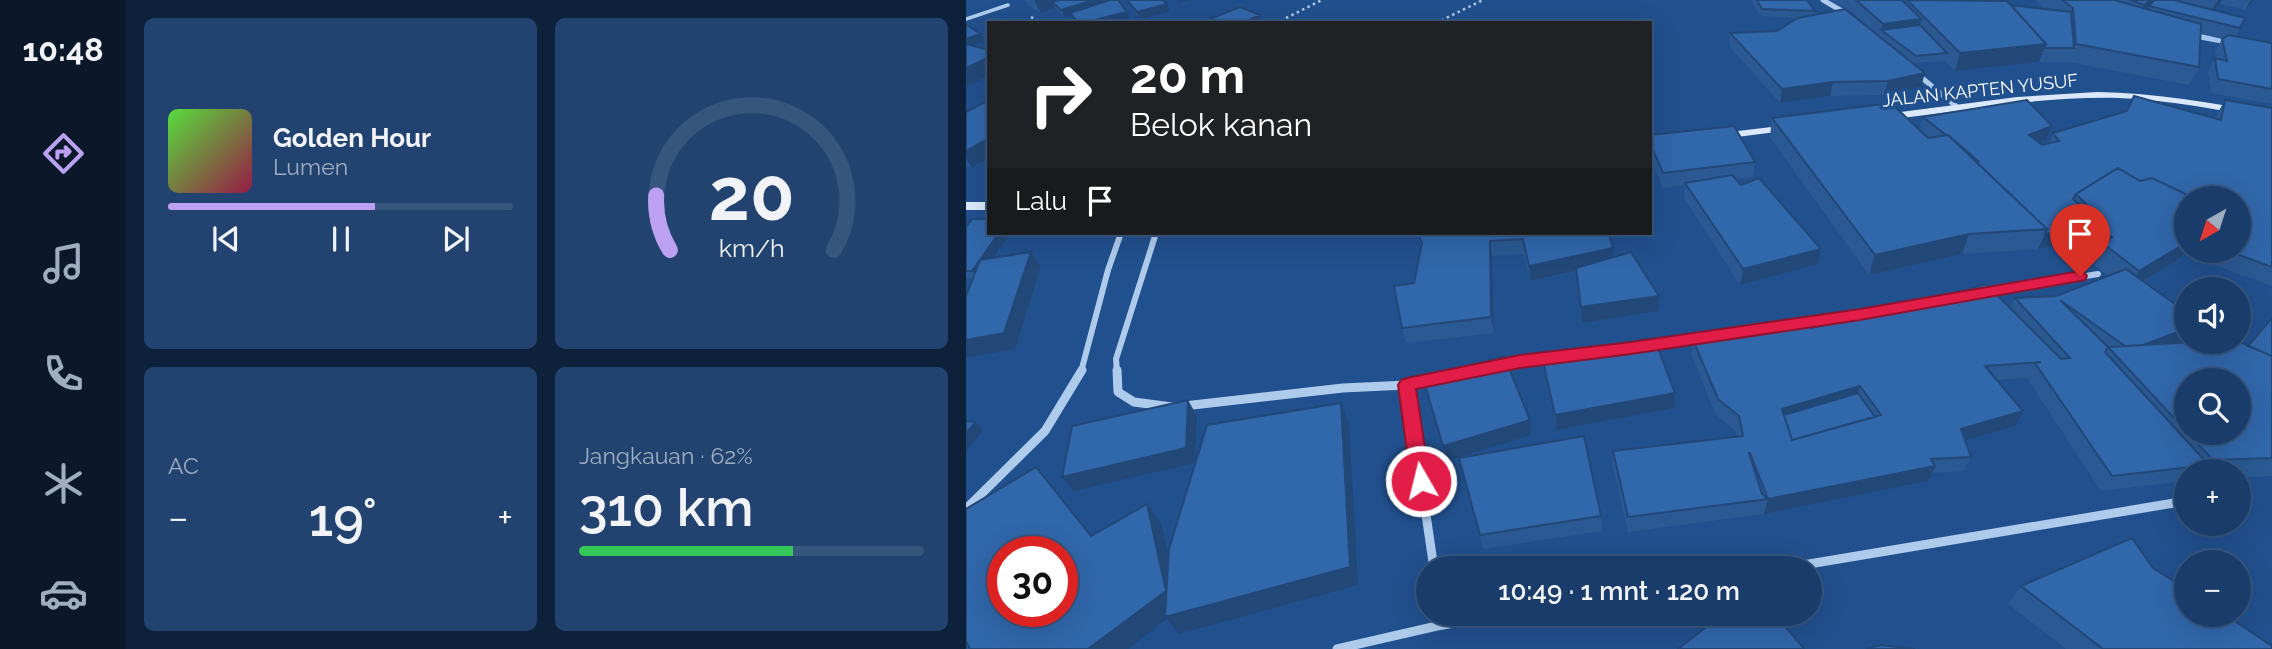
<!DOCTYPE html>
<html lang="id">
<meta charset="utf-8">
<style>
:root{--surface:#193c6a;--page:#224370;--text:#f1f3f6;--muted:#9fadc1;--line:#37567e;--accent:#bca0f2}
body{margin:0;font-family:Raleway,sans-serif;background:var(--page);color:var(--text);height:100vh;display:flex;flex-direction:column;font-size:26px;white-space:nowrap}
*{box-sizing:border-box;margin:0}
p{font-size:23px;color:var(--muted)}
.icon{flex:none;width:38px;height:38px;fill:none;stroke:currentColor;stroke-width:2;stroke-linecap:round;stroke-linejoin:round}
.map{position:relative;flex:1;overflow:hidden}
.details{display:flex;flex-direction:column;gap:18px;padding:18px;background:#0e213a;width:840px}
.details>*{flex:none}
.hud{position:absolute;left:21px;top:21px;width:665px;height:214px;border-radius:0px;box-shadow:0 7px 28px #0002,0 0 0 2px var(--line);background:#202124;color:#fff;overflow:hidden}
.needle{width:46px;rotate:219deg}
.tools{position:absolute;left:1208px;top:186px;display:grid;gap:14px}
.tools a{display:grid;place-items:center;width:77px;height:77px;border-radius:50%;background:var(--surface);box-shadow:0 7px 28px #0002,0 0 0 2px var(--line);font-size:35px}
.speed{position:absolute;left:21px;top:536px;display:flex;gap:14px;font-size:35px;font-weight:700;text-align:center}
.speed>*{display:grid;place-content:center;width:91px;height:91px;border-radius:50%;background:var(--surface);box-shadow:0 7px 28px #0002,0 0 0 2px var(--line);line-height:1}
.speed .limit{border:10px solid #d22;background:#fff;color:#111}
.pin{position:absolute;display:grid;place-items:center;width:60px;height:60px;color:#fff;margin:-72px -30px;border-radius:50% 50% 50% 0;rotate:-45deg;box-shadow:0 0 7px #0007}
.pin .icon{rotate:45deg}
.me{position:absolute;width:77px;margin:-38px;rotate:352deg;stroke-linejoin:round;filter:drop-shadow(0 0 5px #0008)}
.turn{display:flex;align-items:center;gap:24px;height:147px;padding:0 28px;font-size:32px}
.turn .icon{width:91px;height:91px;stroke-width:2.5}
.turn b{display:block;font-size:49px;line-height:60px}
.then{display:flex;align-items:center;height:66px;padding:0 28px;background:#0003;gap:14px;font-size:26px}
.big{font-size:52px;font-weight:600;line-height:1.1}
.details .tile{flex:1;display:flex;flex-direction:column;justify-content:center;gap:10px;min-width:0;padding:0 24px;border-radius:10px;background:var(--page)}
.details .dial{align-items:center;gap:0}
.dial svg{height:182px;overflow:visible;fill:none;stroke:var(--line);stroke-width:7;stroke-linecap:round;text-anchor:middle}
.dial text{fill:var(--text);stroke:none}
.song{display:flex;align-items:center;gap:21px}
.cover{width:84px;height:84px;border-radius:10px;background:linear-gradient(135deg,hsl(110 70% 55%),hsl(340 70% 35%))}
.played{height:7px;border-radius:4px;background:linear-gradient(90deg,var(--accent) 60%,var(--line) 60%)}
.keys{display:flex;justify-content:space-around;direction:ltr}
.heat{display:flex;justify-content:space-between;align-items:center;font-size:38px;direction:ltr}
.charge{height:10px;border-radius:5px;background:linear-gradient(90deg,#34c759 62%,var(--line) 0)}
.details .tiles{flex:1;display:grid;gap:18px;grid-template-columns:repeat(2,1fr)}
.trip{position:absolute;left:450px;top:556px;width:406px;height:70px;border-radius:35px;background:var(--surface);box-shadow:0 7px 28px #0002,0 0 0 2px var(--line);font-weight:600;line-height:70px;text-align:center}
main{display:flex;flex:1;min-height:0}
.tab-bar{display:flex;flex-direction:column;width:126px;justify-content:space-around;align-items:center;background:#0a182a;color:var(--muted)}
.tab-bar .icon{width:49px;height:49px}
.tab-bar .on{color:var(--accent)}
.tab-bar b{font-size:32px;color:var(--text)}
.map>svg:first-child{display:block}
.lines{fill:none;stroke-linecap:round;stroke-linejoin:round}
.stream{fill:#a3c5ed;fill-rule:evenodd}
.path{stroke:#afcbec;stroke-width:2.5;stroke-dasharray:2.5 3.5;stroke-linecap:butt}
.lane{stroke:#afcbec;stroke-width:3.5}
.street-far2{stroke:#afcbec;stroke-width:5}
.street-far1{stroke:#afcbec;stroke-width:6}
.street{stroke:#afcbec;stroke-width:9}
.secondary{fill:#dbe8f9;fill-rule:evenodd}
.wall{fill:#2a5993;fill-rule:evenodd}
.shaded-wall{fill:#224878}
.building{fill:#3167ab;stroke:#224878;stroke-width:2;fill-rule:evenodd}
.route{fill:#e11d48;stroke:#92132f;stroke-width:2}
.labels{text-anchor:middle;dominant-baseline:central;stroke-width:7;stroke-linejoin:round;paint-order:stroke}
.far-street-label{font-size:18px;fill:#fff;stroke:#21508e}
</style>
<main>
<nav class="tab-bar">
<b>10:48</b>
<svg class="icon on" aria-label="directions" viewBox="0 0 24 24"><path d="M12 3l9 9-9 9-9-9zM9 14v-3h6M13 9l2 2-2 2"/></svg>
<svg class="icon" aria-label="music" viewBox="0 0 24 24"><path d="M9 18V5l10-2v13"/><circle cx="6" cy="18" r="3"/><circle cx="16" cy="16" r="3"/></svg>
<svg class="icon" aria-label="phone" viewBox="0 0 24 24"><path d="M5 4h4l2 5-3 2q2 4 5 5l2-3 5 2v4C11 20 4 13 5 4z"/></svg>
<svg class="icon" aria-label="climate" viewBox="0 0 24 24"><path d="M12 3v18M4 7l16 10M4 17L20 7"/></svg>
<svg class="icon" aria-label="car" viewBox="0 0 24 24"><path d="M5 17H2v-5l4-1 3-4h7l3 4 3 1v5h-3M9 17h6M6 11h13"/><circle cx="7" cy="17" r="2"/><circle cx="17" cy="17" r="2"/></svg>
</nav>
<section class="details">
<div class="tiles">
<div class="tile">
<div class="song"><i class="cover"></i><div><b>Golden Hour</b><p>Lumen</p></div></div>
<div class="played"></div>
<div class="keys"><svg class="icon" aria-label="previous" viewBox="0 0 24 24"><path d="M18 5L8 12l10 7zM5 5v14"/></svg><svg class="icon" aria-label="pause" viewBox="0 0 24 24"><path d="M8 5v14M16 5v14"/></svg><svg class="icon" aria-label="next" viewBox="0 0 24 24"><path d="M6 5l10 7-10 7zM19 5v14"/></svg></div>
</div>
<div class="tile dial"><svg viewBox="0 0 100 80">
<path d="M14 69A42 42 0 1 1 86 69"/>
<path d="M14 69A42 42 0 0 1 8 45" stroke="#bca0f2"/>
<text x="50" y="56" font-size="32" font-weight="700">20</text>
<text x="50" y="72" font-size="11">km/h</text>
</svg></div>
<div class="tile"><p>AC</p>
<div class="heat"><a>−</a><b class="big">19°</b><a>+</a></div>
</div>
<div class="tile"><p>Jangkauan · 62%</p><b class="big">310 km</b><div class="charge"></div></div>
</div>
</section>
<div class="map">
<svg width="1306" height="649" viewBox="0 0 1306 649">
<rect width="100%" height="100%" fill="#21508e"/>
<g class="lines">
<!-- stream -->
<path class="stream" d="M1218,31L1306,47V53L1215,36V32Z"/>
<!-- path -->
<path class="path" d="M65,17L77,23
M320,18L356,0
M470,23L517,0"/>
<!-- lane -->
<path class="lane" d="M0,19L42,5"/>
<!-- street-far2 -->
<path class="street-far2" d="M857,0L883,15
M950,73L991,107"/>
<!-- street-far1 -->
<path class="street-far1" d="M1018,292L1132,274
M832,322L965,301
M683,346L782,329
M534,365L585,358
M115,372L142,270L155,233
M151,372L150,359L190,233"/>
<!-- street -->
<path class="street" d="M151,370L152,392L168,402L206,407
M441,385L464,380
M218,406L377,388L441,385L468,569
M0,509L79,431L116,370
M813,569L1220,501
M471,626L539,614
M371,649L471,626V614"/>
<!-- secondary -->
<path class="secondary" d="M1131,92C1190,93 1248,103 1306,114V120C1255,110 1204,100 1153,98C1075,96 996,111 919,120L914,117L919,114L1051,97Z
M822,125L826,126V130L755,139L750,136L755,133Z
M0,202H23V210H0Z"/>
</g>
<!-- wall -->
<path class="wall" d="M59,0H152L161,12L164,19L149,23H110L105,15L99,17L89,8L75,13L62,5Z
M161,0L204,12L174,19L164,6Z
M785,0H841L849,11V15L908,32L885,11L864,0H1027L1045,5L1079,9L1069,0H1289L1279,10L1254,4L1248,10L1274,28L1270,36L1306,43V104L1245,93L1242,72L1249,58L1250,59L1249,52L1256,39L1235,34L1233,67L1223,85L1103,62H1073L989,71L979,61L947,63L955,87L918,95L864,96L814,103L763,46L764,33L811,31L833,18L795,16Z
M23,100V158L6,168L0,166V112Z
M1259,100L1306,108V286L1232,259L1238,250H1272V198L1220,250H1228L1177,281L1220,340L1211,343L1282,346L1306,318V476L1272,478V471H1220V481L1135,491L1061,378L1031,380L1049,426L999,441L1005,457L997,471L965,473L962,481L798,514L662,532L647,466V451L771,436L770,431L750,415L726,356L727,340L1044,308L1049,298L1090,296L1142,276L1128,265L1133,256L1112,243L1072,249L996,254L903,275L804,137L806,118L953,130L957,117L1080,140L1073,143L1076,145L1083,143L1087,133L1250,118L1251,114ZM1220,380L1272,432H1220Z
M684,135L789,162L787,177L769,179L852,264L774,285L718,198L719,185L697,188L684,159Z
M0,227L27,258L65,252L75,267L49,349L0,358V296L7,279H0Z
M451,233H642L647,248V257L692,311L616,323L610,272L564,281L558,254L526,256L528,333L440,343L436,328L448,283L455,246Z
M576,357L709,393L708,408L591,430L578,372Z
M493,458L635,516L636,531L517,549Z
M1187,568L1306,649H1100L1042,604L1055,586Z"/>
<!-- shaded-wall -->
<path class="shaded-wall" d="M68,0H115L86,2L89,8L75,13Z
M128,0H151L104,13L105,15L99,17L95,10Z
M213,0H226L214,3Z
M1185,0H1190L1183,6L1179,13L1172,18L1178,5Z
M1252,0H1256L1254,4L1243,15Z
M1285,0H1289L1279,10Z
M201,4L204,12L174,19L171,12Z
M161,12L164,19L149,23H116Z
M294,15L296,23H276Z
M955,19L952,33L915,30L917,24Z
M14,34L18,41L0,48V39Z
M1080,44L1073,62L989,71L994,53Z
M23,57V63L18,60L23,68V75L0,87V68Z
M959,73L955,87L918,95L922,81Z
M867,82L864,96L814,103L816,89Z
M1086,126L1080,140L1057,150L1063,135Z
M23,138V158L6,168L0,158V151Z
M1120,227L1113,242L1072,249L1079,234Z
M33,233H45L12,279L6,271Z
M1003,234L996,254L903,275L909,255Z
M524,241L526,256L528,333L525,317Z
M1220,243V250H1227L1161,291L1173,271Z
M647,248V263L564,281L563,266Z
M855,249L852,264L774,285L777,269Z
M65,252L75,267L49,349L0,358V340Z
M693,296L692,311L616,323L615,307Z
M1220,329V340L1158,364L1164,350Z
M894,386L889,401L816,423V409Z
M709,393L708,408L591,430L589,415Z
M222,400L231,416L229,463L108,491L96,477Z
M375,403L383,423L392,585L213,634L201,619L162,649H122L181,504L195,523L215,609Z
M1057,411L1049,426L988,444L995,429Z
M564,420L565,435L481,461L477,446Z
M9,422L17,430L0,452V434Z
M969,466L962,481L798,514L802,499Z
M70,467L86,486L141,555L125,536Z"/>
<!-- building -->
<path class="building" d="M94,0H128L95,10L86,2Z
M144,0H152L161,12L116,23H113L104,13Z
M161,0H197L201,4L171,12Z
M791,0H841L849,11L796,9Z
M890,0H936L955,19L917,24Z
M941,0L1041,1L1080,44L994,53Z
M1096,0H1148L1235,24L1233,67L1110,44L1107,8Z
M1165,0H1185L1178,5Z
M1188,0H1208L1279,18L1274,28L1183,6Z
M1045,5L1105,12L1108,48H1078L1080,44Z
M274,7L294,15L276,23H234Z
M879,9L959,73L922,81L867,82L816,89L764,33L811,31L832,18Z
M0,24L14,34L0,39Z
M954,25L981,53L950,56L915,30Z
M1263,35L1306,43V89L1252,79L1249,58L1261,61L1256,39Z
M0,44L23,50V57L0,68Z
M1168,96L1255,120L1259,100L1306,108V267L1260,250H1272V230L1278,232L1281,227L1272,223V198H1228L1186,178L1174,181L1152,168L1110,194L1107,199L1116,207L1106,213L1104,218L1120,227L1079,234L1081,229L1009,161H1012L982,135H980L957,117L1061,100L1086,126L1063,135L1076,145L1093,141L1087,133L1161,111Z
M23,100V138L0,151V112Z
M925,103L962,138L982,135L1081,229L1003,234L909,255L806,118Z
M768,126L789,162L697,173L684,143V135Z
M1152,168L1174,181L1186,178L1228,198H1220V243L1173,271L1139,245L1146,237L1106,213L1120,204L1110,194Z
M766,175L775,185L793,178L855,249L777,269L719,183Z
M6,219H23V233H33L6,271H0V227Z
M452,233H642L647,248L563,266L557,239L524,241L525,317L436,328L428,286L448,283L456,243Z
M65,252L38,333L0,340V296L14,260Z
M665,252L693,296L615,307L610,268Z
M1160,269L1220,312V329L1177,345L1159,346L1094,300L1142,347L1139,352L1243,465L1146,476L1069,363L1075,362L1019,366L1057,411L995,429L1005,457L965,459L969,466L802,499L662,517L647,451L777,436L773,416L752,399L727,340L839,317L845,328L950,304L1020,284L1095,359L1104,358L1049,298L1090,296ZM894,386L915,415L826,440L816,409ZM783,453H784L802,499L796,494Z
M1306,318V356L1282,346Z
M688,338L709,393L589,415L576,357Z
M1245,341H1272L1306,356V458L1247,460L1221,432H1272V380H1220V431L1142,347Z
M538,356L564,420L477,446L457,378Z
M892,393L909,417L826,440L818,415Z
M222,400L220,448L96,477L106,426Z
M375,403L384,567L199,617L203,549L241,425Z
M0,421L9,422L0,434Z
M618,436L635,516L514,535L493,458Z
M70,467L125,536L181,504L200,591L122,649H4L0,641V509ZM37,551H96V611H37Z
M1166,538L1187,568L1220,589V614H1258L1306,646V649H1137L1055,586Z
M757,614H809L838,649H712Z
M915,645L949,649H900Z"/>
<!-- route -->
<path class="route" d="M1114,271L1119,273L1121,276L1119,280L894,320L665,354L554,368L450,389L464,481L461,487L455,489L448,487L445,481L432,385L435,380L441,378L554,355L665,342L894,309Z"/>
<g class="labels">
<!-- far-street labels -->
<g class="far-street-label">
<text transform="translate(1014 90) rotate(-6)">JALAN KAPTEN YUSUF</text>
</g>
</g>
</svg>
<div class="tools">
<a><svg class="needle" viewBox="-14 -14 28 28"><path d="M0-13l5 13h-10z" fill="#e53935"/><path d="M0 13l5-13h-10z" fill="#9fadc1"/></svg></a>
<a><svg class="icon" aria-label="sound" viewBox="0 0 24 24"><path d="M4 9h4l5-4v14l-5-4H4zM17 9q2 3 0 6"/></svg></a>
<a><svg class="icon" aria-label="search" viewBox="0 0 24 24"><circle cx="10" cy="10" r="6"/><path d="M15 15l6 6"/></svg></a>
<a>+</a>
<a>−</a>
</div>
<div class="speed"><div class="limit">30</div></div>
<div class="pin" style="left:1114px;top:276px;background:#d93025"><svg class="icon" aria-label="arrive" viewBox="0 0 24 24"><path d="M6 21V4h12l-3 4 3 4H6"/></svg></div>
<svg class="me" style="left:455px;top:481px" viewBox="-20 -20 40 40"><circle r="17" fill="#e11d48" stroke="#fff" stroke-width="3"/><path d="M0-11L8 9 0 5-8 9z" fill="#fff"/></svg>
<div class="trip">10:49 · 1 mnt · 120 m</div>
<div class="hud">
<div class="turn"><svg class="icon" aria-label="right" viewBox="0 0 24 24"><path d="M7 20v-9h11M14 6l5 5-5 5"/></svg><div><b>20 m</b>Belok kanan</div></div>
<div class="then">Lalu<svg class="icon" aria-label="arrive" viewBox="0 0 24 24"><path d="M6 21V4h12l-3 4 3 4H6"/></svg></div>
</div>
</div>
</main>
